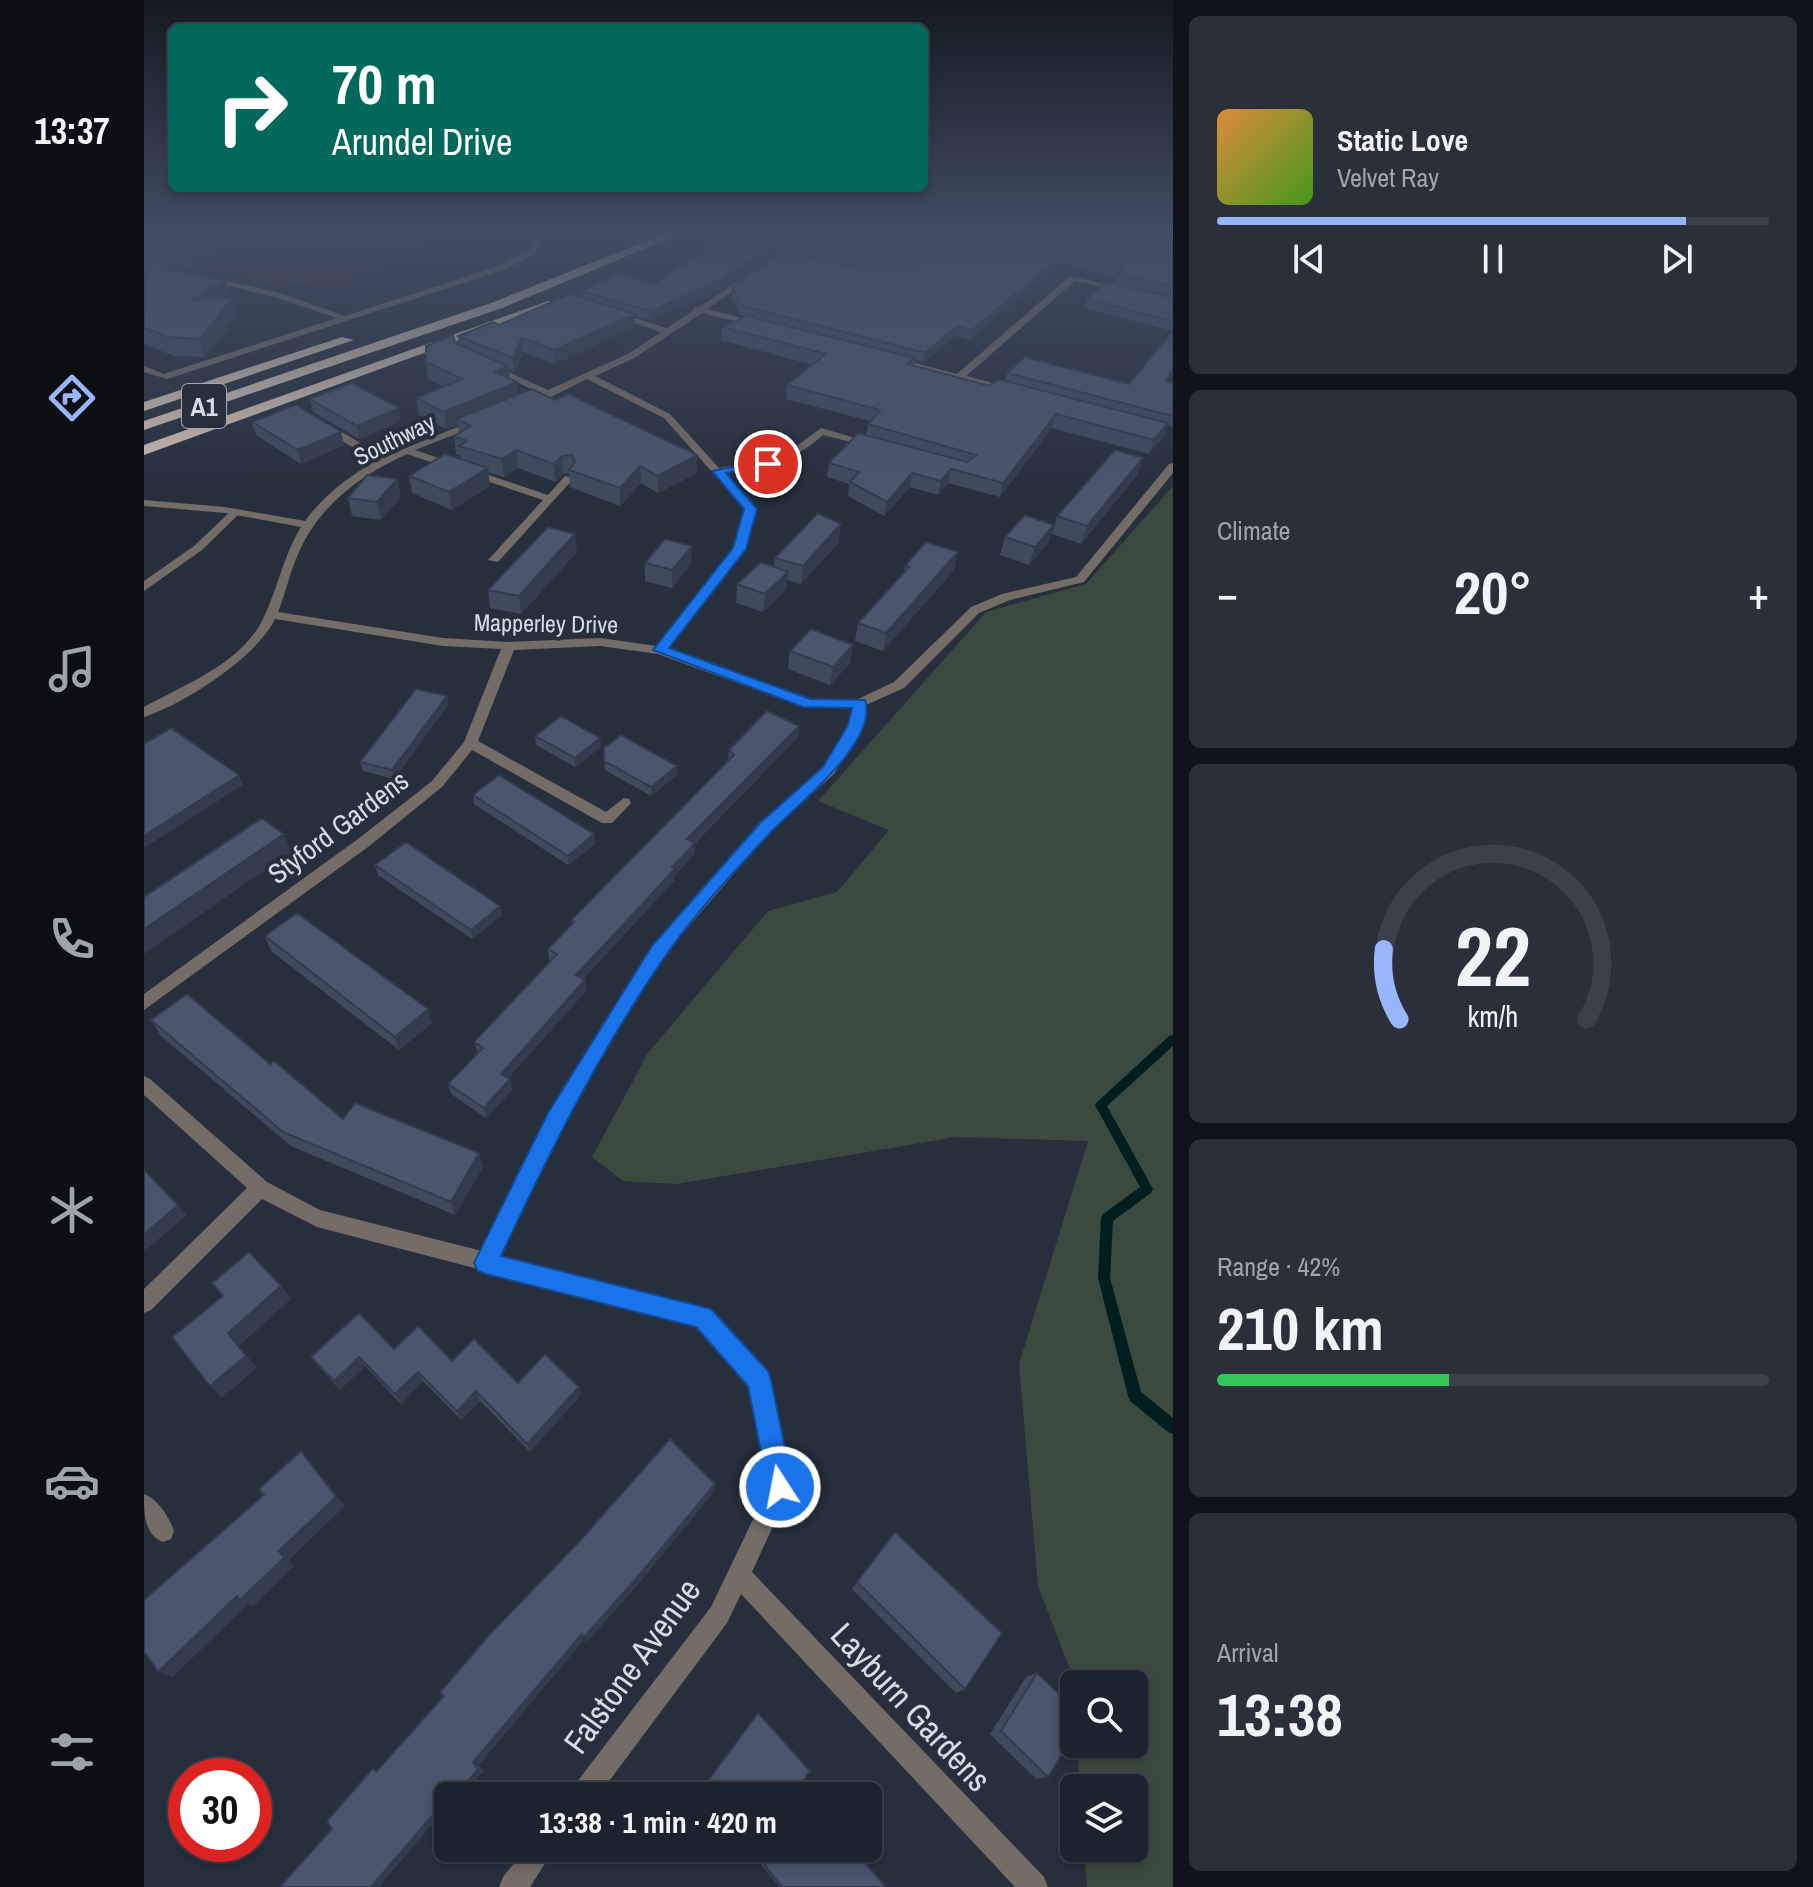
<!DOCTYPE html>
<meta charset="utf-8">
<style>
:root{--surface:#1d232e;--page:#2a2f3a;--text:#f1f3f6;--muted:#a0a4aa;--line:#3b404a;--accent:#97b6fd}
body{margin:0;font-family:"Archivo Narrow",sans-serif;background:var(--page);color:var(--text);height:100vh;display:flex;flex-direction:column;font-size:30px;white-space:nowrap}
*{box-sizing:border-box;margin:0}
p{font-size:26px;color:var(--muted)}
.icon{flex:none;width:44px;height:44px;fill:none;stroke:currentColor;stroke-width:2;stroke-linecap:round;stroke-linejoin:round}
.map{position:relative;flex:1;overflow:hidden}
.sheet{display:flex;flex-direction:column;gap:16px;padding:16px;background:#101319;width:640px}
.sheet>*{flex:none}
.guide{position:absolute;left:24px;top:24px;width:760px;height:168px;border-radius:12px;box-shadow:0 4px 12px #0003,0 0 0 2px var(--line);background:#00695c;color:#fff;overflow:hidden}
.fabs{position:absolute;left:916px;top:1670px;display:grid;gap:16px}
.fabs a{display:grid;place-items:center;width:88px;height:88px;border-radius:12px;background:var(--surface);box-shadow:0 4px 12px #0003,0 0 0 2px var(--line);font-size:40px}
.speed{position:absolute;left:24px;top:1758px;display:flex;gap:16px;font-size:40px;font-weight:700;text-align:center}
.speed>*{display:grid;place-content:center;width:104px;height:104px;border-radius:50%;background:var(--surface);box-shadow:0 4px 12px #0003,0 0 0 2px var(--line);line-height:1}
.speed .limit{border:12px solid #d22;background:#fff;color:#111}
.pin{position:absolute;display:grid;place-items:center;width:68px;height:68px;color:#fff;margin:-34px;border:4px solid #fff;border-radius:50%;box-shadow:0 2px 8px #0007}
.me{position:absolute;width:88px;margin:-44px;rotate:349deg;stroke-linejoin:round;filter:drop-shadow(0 0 6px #0008)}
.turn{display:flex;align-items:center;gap:28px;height:168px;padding:0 32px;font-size:36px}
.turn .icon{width:104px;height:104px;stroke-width:2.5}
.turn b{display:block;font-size:56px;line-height:68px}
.big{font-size:60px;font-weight:700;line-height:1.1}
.sheet .tile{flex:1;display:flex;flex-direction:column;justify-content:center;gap:12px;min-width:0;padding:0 28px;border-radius:12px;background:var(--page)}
.sheet .dial{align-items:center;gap:0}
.dial svg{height:208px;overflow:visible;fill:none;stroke:var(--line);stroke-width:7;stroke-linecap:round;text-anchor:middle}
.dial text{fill:var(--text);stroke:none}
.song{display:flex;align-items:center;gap:24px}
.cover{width:96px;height:96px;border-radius:12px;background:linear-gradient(135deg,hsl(30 70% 55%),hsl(100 70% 35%))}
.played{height:8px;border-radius:4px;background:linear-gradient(90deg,var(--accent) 85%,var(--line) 85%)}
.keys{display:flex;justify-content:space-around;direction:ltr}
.heat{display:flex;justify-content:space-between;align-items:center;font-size:44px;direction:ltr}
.charge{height:12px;border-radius:6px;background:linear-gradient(90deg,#34c759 42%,var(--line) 0)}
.trip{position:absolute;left:290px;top:1782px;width:448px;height:80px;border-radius:12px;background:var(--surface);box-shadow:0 4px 12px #0003,0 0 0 2px var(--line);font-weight:700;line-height:80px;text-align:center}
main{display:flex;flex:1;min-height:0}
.menu{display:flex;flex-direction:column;width:144px;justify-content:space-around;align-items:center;background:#0c0e12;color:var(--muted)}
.menu .icon{width:56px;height:56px}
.menu .active{color:var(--accent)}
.menu b{font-size:36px;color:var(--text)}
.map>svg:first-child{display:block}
.education{fill:#3e3240}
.green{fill:#3b4a3e}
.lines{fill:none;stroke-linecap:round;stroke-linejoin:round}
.stream{fill:#001e1e;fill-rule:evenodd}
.lane{fill:#746c67;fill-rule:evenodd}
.street{fill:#746c67;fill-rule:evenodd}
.highway{fill:#d3c0b4;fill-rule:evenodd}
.wall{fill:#3f4a5d;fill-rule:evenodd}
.shaded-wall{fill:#333c4c}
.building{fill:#49566c;stroke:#333c4c;stroke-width:2}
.route{fill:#1a73e8;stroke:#114b97;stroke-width:2}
.labels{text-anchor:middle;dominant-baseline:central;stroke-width:8;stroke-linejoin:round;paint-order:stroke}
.far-street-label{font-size:24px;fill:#d6dbe5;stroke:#272f3d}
.shield{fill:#272f3d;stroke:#a2a7b3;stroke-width:2}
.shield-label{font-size:26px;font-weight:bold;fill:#d6dbe5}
.street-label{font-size:28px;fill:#d6dbe5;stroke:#272f3d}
.near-street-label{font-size:34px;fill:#d6dbe5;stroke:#272f3d}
</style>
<main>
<nav class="menu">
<b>13:37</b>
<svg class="icon active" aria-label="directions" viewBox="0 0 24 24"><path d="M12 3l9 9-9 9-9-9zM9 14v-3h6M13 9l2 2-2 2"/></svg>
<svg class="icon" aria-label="music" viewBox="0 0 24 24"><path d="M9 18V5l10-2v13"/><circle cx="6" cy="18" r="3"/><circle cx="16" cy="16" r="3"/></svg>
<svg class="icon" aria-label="phone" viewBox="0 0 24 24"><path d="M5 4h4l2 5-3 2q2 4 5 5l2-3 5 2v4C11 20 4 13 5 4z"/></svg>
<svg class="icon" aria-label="climate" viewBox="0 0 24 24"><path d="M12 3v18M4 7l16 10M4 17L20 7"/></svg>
<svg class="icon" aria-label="car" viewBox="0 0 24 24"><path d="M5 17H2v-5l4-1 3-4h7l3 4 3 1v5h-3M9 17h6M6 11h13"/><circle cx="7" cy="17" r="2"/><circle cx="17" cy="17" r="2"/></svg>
<svg class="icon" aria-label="filters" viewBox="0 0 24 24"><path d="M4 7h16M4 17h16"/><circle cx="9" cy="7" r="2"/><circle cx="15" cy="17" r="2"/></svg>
</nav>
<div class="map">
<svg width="1029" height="1887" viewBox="0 0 1029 1887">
<rect width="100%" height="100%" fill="#272f3d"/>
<!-- education -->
<path class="education" d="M0,230H281L285,239L270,251L219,275L197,290L149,283L138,287L0,258Z"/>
<!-- green -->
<path class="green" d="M1029,486V1887H943L940,1848H990V1788H936L933,1744H990V1684H930V1709L927,1672L894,1586L875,1364L944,1141L812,1137L533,1184L479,1181L448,1157L504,1053L624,911L693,892L745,830L674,801L842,612L942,584Z"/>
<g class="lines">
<!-- stream -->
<path class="stream" d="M1029,1035V1046L963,1106L1009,1189L1007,1193L969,1221L966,1278L997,1392L1029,1418V1434L1024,1432L986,1401L984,1396L954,1278L957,1218L959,1214L996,1187L951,1105L953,1102L1025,1036Z"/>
<!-- lane -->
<path class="lane" d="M88,510L97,512L58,550L0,591V581L50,546Z"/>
<!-- street -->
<path class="street" d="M399,230H407L390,254L363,269L23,379L0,372V366L20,374L193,318L127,296L60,280V276L133,292L201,316L357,265L384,250Z
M671,230H680L563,309L616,323V327L558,313L490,358L451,376L526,414L575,468L626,460L650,448L677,428L732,444L727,447L679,435C650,461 619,470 581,473L612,509L601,549L524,648L665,700L714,699L750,682L827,607L858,594L932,577L1025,464L1029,463V473L940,582L866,600L835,613L760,688L722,705L718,725L690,774L627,831L520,955L417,1125L356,1255L566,1310L622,1373L647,1487L608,1572L900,1877L904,1887H871L597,1594L583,1623L454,1796H425L429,1787L567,1607L625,1486L605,1385L553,1326L173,1227L118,1199L7,1310L0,1313V1289L103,1188L0,1095V1076L6,1079L123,1182L176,1210L338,1251L405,1113L508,947L617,823L680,768L704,725L708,707H659L514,654L456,646L370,650L334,741L462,812L480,798L485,799L487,803L468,823H458L328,750L298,787L224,847L0,1010V994L214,839L288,781L320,742L357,649L299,646L131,619C112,658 40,704 0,717V707C40,685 98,663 119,619C134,589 139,556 157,527L81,513L0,506V500L81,507L161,521C180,495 204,477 232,461L178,429V425H186L240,457L331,420H337V424L271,450L404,495L421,476L430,478L354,562L344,560L399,500L263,454C214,476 172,508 152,559C145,576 141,595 134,612L299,638L365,642L456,638L513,646L589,549L601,509L520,418L443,379L409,396L379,405V401L396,393L343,368L351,366L404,390L484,354L517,332L470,316V312L523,328L550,310V307H555Z
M926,276L981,289L977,291L931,281L822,376L872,389V393L747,361L752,358L813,374Z
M0,1494C14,1499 25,1517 30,1531L27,1539L19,1542C0,1534 0,1514 0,1494Z
M382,1848H411L386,1887H355L359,1877Z"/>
<!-- highway -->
<path class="highway" d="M529,230H546L358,308L0,430V421L350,302Z
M404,301L414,304L0,455V445Z
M198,337L210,340L0,411V402Z"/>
</g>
<!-- wall -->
<path class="wall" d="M0,230H117L52,271L36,268L37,272L86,299L93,316L61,357L30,356L0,344Z
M594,230H665L576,289L507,320L491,316V327L411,364L379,352L371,372L364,369L365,379L373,382L374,395L411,400L553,455V473L514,493L497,483L476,506L426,487L425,473L419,474L412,482L374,468L360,477L344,472L346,486L308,510L268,493L265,476L317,459V456L312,454L310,436L315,433L314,425L302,429L275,415L272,398L300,387L284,379L282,362L315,345L314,336L355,325L437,298V291L510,284Z
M865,230H1029V376L1024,382L1029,383V425L1028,427L1023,425L1019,437L1005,454L908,428L856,497L804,483L794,495L766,487L740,516L704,496L705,484L683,477L685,463L722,435L724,424L726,421L642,399L643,385L669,365L577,340L578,327L602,316L596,314L587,296L588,287L726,271L762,272L725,270L653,253L654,244ZM916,263L972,277L970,283L1026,295L1024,297L943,299L940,308L1029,331L985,384L863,373L861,381L846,386L770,366L771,360L780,362L812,336L826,340Z
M166,399L257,421L215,439L169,412Z
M108,422L197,432L200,445L157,464L112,435Z
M999,458L993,475L937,544L908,534L913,516Z
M253,479L257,497L237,520L208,516L204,498Z
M910,525L904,543L885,565L856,555L861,537Z
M695,542L657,584L643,580L642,590L619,612L592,603L593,584L630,567L631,558Z
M433,552L377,614L346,608L344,590Z
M814,552L810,570L739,651L711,641L714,623L760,573L761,566Z
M501,563L547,564L528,588L501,581Z
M646,651L706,663L686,685L644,669Z
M303,696L304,705L250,779L219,771L216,762Z
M655,726L654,737L551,843L550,854L531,875V880L439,979L441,980L442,991L364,1078L366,1079L368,1090L342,1118L307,1094L304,1084L334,1053L330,1042L407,961L405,960L404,949L427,925V920L584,761L585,750Z
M391,736L457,747L431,767L392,745Z
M460,748L533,766V775L507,796L461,770Z
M329,795L451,844L424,865L330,804Z
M231,865L356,906L358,915L328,939L234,875Z
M121,936L284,1009L288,1023L255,1050L127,951Z
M7,1020L126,1064L199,1119L335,1153L339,1167L311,1215L147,1146L17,1036Z
M250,1349L308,1361L374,1383L435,1387L436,1396L386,1452L336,1401L317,1420L279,1381L257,1404L221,1366L196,1390L175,1367L167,1357Z
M751,1532L821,1689L812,1693L708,1589Z
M893,1673L904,1777L892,1779L846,1734L882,1677Z
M614,1713L655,1787L663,1796H568L560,1786Z
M613,1848H708L742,1887H636L617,1865L622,1858Z"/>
<!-- shaded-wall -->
<path class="shaded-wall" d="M0,230H18L0,244Z
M86,230H117L52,271L47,254Z
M653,230H665L576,289L507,320V311Z
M918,254L916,263L826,340L828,330Z
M34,262L40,279L23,269Z
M81,281L86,298L46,300Z
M88,298L93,316L61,357L56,339Z
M491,314V327L411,364L410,350Z
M813,326L812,336L780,362L781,353Z
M378,338L379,352L371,372L369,358Z
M364,366L366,383L351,372Z
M1029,371V376L1018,391L1021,381Z
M373,382L374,399L313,419L314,425L302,429L300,412Z
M255,408L257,421L215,439L213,426Z
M912,414L908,428L856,497L859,483Z
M1024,423L1019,437L1005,454L1010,440Z
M197,432L200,445L157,464L154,450Z
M372,450L374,468L360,477L358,459Z
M553,455V473L514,493V476Z
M418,456L419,474L412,482L410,464Z
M999,458L993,475L937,544L943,526Z
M496,466L497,483L476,506V488Z
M344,468L346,486L308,510L305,492Z
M807,469L804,483L794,495L797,481Z
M768,473L766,487L740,516L743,502Z
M253,479L257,497L237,520L233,502Z
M697,524L695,542L657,584L659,566Z
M910,525L904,543L885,565L891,547Z
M431,534L433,552L377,614L375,596Z
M548,546L547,564L528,588V570Z
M814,552L810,570L739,651L742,633Z
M644,572L642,590L619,612L621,594Z
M709,645L706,663L686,685L689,667Z
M303,696L304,705L250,779L248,770Z
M655,726L654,737L543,850V839Z
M456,738L457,747L431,767V758Z
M533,766V775L507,796V787Z
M95,775L99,785L0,848V836Z
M140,834L147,852L0,954V929Z
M450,834L451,844L424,865V856Z
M551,843L550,854L531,875V880L433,985L432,975Z
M356,906L358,915L328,939L327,930Z
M441,980L442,991L359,1084L357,1074Z
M284,1009L288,1023L255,1050L251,1037Z
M366,1079L368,1090L342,1118L340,1108Z
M335,1153L339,1167L311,1215L307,1202Z
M34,1205L43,1215L2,1250L0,1248V1234Z
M137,1286L147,1299L95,1346L113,1368L78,1398L66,1386L84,1333Z
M215,1357L221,1366L196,1390L190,1381Z
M274,1372L279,1381L257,1404L251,1394Z
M435,1387L436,1396L386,1452L383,1444Z
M332,1391L336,1401L317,1420L313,1411Z
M157,1451L166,1461L201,1506L146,1559L150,1566L108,1607L104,1604L29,1677L14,1672L135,1551Z
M571,1484L569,1493L492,1587L442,1643L440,1637Z
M438,1634L440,1640L335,1765L340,1771L318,1796H311L329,1762Z
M304,1804V1813L297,1821H291L235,1887H227L287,1817Z"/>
<!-- building -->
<path class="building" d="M19,230H86L47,254L0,244V241Z
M594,230H653L576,280L507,311L437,291L475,273L510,284Z
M673,230H864L882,235L890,231L889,230H1029V287V286L973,274L979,269L918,254L828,330L813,326L781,353L596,305L588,287L642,251L726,271L762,272L769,268L762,262L727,261L654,244Z
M0,254L34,262L23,269L81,281L46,300L88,298L56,339L24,337L0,328Z
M963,282L1024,297L1029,295V321L943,299Z
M426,294L491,314L410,350L378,338L369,358L314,336L349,322L355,325Z
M603,316L771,358L763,364L846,386L854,379L1024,423L1010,440L912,414L859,483L807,469L797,481L768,473L743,502L706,482L715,472L685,463L714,433L823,462L832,455L724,424L736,411L732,409L643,385L682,354L578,327Z
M1029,331V371L1021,381L1029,383V416L863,373L881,357L985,384Z
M309,335L311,343L364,366L351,372L373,382L300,412L272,398L318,379L282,362V346Z
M208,383L255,408L213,426L166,399Z
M388,389L411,400L424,394L553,455L514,476L496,466L476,488L425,470L431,462L428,455L418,456L410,464L372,450L358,459L315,446L323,441L310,436L327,426L313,419Z
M152,405L197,432L154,450L108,422Z
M971,450L999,458L943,526L913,516Z
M301,454L344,468L305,492L265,476Z
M223,475L253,479L233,502L204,498Z
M674,513L697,524L659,566L631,558Z
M881,515L910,525L891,547L861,537Z
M404,527L431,534L375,596L344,590Z
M521,539L548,546L528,570L501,563Z
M782,542L814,552L742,633L714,623L765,567L761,566Z
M617,562L644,572L621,594L593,584Z
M667,629L709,645L689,667L646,651Z
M272,689L303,696L248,770L216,762Z
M623,711L655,726L543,839L551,843L528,867L531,869L432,975L441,980L357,1074L366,1079L340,1108L304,1084L339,1048L330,1042L413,954L404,949L430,922L427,920L590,755L585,750Z
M417,716L456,738L431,758L391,736Z
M27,728L95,775L0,836V744Z
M477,735L533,766L507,787L460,761V748Z
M355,775L450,834L424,856L329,795Z
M118,818L140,834L0,929V897Z
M262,842L356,906L327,930L231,865Z
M153,913L284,1009L251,1037L121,936Z
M43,994L126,1064L130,1061L199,1119L211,1103L335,1153L307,1202L139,1132L7,1020Z
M0,1170L34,1205L0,1234Z
M105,1252L137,1286L84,1333L102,1356L66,1386L28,1337L79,1296L68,1283Z
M215,1313L250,1349L274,1326L308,1361L330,1339L374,1383L401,1354L435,1387L383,1444L332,1391L313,1411L274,1372L251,1394L215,1357L190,1381L167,1357Z
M526,1439L571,1484L492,1579L440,1637L438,1634L329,1762L334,1769L311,1796H304V1804L290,1821L287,1817L227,1887H136L188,1829L183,1821L229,1768L232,1772L300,1696L296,1692L346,1634L434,1543Z
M157,1451L192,1497L135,1551L140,1558L96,1600L93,1596L14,1672L0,1651V1600L120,1495L115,1489Z
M751,1532L858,1633L821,1689L713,1582Z
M893,1673L930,1708V1734L904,1777L857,1731Z
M614,1713L666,1771L655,1787L663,1796H571L561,1785Z
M616,1848H708L742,1887H638L621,1866L625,1859Z"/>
<!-- sky -->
<linearGradient id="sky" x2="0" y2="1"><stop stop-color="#151a22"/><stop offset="0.47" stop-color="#414d62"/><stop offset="1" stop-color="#414d62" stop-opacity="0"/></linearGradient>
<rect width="1029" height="494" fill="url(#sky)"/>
<!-- route -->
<path class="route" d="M624,460L630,464L628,466L582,473L613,509L602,549L525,648L666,699L721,700C735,743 651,806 626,833C590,872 550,914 520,958C455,1052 405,1153 357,1256L567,1309L624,1371L627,1380L649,1487L645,1496L636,1500L627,1496L624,1487L604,1386L552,1327L342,1274L334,1271L330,1263L404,1113L508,946L617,822L679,767L704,725L708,708L659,707L509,650L589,548L600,509L568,471Z"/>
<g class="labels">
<!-- far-street labels -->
<g class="far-street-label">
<text transform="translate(250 439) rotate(-26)">Southway</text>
<text transform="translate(402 623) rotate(1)">Mapperley Drive</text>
</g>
<!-- shield labels -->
<rect class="shield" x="38" y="384" width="44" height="44" rx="6"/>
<g class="shield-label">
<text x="60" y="406">A1</text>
</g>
<!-- street labels -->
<g class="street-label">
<text transform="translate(194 827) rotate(-37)">Styford Gardens</text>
</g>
<!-- near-street labels -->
<g class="near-street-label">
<text transform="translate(488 1666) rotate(-54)">Falstone Avenue</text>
<text transform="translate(767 1707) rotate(47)">Layburn Gardens</text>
</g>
</g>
</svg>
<div class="fabs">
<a><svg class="icon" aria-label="search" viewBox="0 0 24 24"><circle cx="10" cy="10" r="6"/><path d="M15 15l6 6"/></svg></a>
<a><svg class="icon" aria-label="layers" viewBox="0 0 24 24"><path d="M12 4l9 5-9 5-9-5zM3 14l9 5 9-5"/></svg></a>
</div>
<div class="speed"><div class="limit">30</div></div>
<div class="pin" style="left:624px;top:464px;background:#d93025"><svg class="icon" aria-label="arrive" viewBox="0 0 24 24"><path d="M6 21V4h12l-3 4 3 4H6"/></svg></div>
<svg class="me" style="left:636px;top:1487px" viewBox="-20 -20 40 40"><circle r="17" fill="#1a73e8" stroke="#fff" stroke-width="3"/><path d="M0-11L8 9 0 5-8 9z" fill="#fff"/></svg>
<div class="trip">13:38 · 1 min · 420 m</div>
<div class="guide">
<div class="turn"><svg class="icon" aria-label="right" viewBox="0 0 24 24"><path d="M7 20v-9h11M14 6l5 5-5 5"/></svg><div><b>70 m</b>Arundel Drive</div></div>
</div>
</div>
<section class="sheet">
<div class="tile">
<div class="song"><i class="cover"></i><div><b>Static Love</b><p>Velvet Ray</p></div></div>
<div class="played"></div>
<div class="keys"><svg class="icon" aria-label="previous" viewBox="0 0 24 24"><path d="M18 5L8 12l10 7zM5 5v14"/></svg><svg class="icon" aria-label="pause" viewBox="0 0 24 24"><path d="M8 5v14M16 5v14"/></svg><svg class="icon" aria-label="next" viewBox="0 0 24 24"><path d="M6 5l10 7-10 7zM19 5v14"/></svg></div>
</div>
<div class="tile"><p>Climate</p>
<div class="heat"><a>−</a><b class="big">20°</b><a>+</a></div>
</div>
<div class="tile dial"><svg viewBox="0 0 100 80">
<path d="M14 69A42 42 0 1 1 86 69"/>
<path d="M14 69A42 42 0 0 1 8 42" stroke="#97b6fd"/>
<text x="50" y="56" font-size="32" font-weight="700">22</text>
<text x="50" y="72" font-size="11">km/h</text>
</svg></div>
<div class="tile"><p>Range · 42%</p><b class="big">210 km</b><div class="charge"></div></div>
<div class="tile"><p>Arrival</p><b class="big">13:38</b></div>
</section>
</main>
